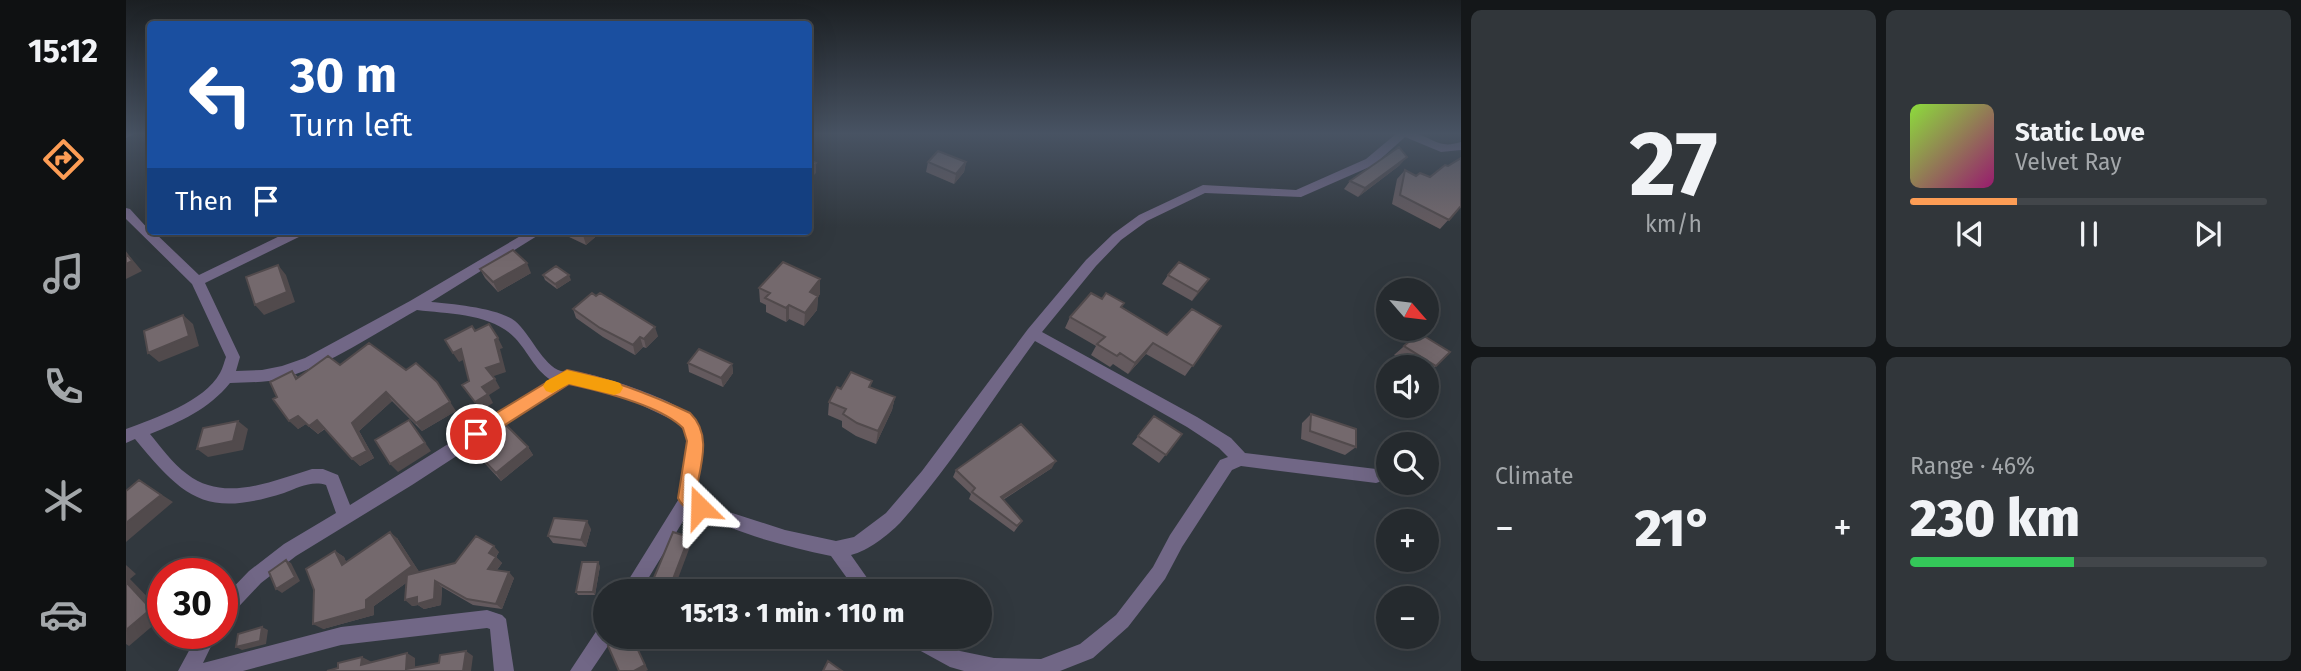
<!DOCTYPE html>
<meta charset="utf-8">
<style>
:root{--surface:#252a2e;--page:#31363a;--text:#f1f3f6;--muted:#a3a7aa;--line:#42464a;--accent:#fd9d55}
body{margin:0;font-family:"Fira Sans",sans-serif;background:var(--page);color:var(--text);height:100vh;display:flex;flex-direction:column;font-size:26px;white-space:nowrap}
*{box-sizing:border-box;margin:0}
p{font-size:23px;color:var(--muted)}
.icon{flex:none;width:38px;height:38px;fill:none;stroke:currentColor;stroke-width:2;stroke-linecap:round;stroke-linejoin:round}
.map{position:relative;flex:1;overflow:hidden}
.details{display:flex;flex-direction:column;gap:10px;padding:10px;background:#141719;width:840px}
.details>*{flex:none}
.top-card{position:absolute;left:21px;top:21px;width:665px;height:214px;border-radius:7px;box-shadow:0 7px 28px #0002,0 0 0 2px var(--line);background:#1a4fa0;color:#fff;overflow:hidden}
.needle{width:46px;rotate:118deg}
.controls{position:absolute;left:1250px;top:278px;display:grid;gap:14px}
.controls a{display:grid;place-items:center;width:63px;height:63px;border-radius:50%;background:var(--surface);box-shadow:0 7px 28px #0002,0 0 0 2px var(--line);font-size:35px}
.speed{position:absolute;left:21px;top:558px;display:flex;gap:14px;font-size:35px;font-weight:700;text-align:center}
.speed>*{display:grid;place-content:center;width:91px;height:91px;border-radius:50%;background:var(--surface);box-shadow:0 7px 28px #0002,0 0 0 2px var(--line);line-height:1}
.speed .limit{border:10px solid #d22;background:#fff;color:#111}
.pin{position:absolute;display:grid;place-items:center;width:60px;height:60px;color:#fff;margin:-30px;border:4px solid #fff;border-radius:50%;box-shadow:0 2px 7px #0007}
.me{position:absolute;width:77px;margin:-38px;rotate:338deg;stroke-linejoin:round;filter:drop-shadow(0 0 5px #0008)}
.turn{display:flex;align-items:center;gap:24px;height:147px;padding:0 28px;font-size:32px}
.turn .icon{width:91px;height:91px;stroke-width:2.5}
.turn b{display:block;font-size:49px;line-height:60px}
.then{display:flex;align-items:center;height:66px;padding:0 28px;background:#0003;gap:14px;font-size:26px}
.big{font-size:52px;font-weight:800;line-height:1.1}
.details .widget{flex:1;display:flex;flex-direction:column;justify-content:center;gap:10px;min-width:0;padding:0 24px;border-radius:10px;background:var(--page)}
.details .dial{align-items:center;gap:0}
.dial b{font-size:91px;line-height:1}
.song{display:flex;align-items:center;gap:21px}
.cover{width:84px;height:84px;border-radius:10px;background:linear-gradient(135deg,hsl(90 70% 55%),hsl(320 70% 35%))}
.played{height:7px;border-radius:4px;background:linear-gradient(90deg,var(--accent) 30%,var(--line) 30%)}
.keys{display:flex;justify-content:space-around;direction:ltr}
.heat{display:flex;justify-content:space-between;align-items:center;font-size:38px;direction:ltr}
.charge{height:10px;border-radius:5px;background:linear-gradient(90deg,#34c759 46%,var(--line) 0)}
.details .tiles{flex:1;display:grid;gap:10px;grid-template-columns:repeat(2,1fr)}
.trip{position:absolute;left:467px;top:579px;width:399px;height:70px;border-radius:35px;background:var(--surface);box-shadow:0 7px 28px #0002,0 0 0 2px var(--line);font-weight:800;line-height:70px;text-align:center}
main{display:flex;flex:1;min-height:0}
.dock{display:flex;flex-direction:column;width:126px;justify-content:space-around;align-items:center;background:#0f1112;color:var(--muted)}
.dock .icon{width:49px;height:49px}
.dock .selected{color:var(--accent)}
.dock b{font-size:32px;color:var(--text)}
.map>svg:first-child{display:block}
.lines{fill:none;stroke-linecap:round;stroke-linejoin:round}
.street{fill:#716786;fill-rule:evenodd}
.wall{fill:#645a5e}
.shaded-wall{fill:#514a4c}
.building{fill:#74696d;stroke:#514a4c;stroke-width:2}
.route{fill:#fd9d55;stroke:#a46637;stroke-width:2}
.slow{fill:#f59e0b}
</style>
<main>
<nav class="dock">
<b>15:12</b>
<svg class="icon selected" aria-label="directions" viewBox="0 0 24 24"><path d="M12 3l9 9-9 9-9-9zM9 14v-3h6M13 9l2 2-2 2"/></svg>
<svg class="icon" aria-label="music" viewBox="0 0 24 24"><path d="M9 18V5l10-2v13"/><circle cx="6" cy="18" r="3"/><circle cx="16" cy="16" r="3"/></svg>
<svg class="icon" aria-label="phone" viewBox="0 0 24 24"><path d="M5 4h4l2 5-3 2q2 4 5 5l2-3 5 2v4C11 20 4 13 5 4z"/></svg>
<svg class="icon" aria-label="climate" viewBox="0 0 24 24"><path d="M12 3v18M4 7l16 10M4 17L20 7"/></svg>
<svg class="icon" aria-label="car" viewBox="0 0 24 24"><path d="M5 17H2v-5l4-1 3-4h7l3 4 3 1v5h-3M9 17h6M6 11h13"/><circle cx="7" cy="17" r="2"/><circle cx="17" cy="17" r="2"/></svg>
</nav>
<div class="map">
<svg width="1335" height="671" viewBox="0 0 1335 671">
<rect width="100%" height="100%" fill="#31383e"/>
<g class="lines">
<!-- street -->
<path class="street" d="M0,133H11L0,138Z
M1271,133C1276,133 1284,132 1289,133C1309,139 1313,149 1335,142V150L1315,152L1279,137L1248,165L1175,197L1079,193L1021,221L995,240L970,266L916,332L1071,417L1105,438L1119,453L1250,469L1256,471L1258,476L1256,481L1250,483L1115,466L1106,470L1056,547L1039,579L1002,627L967,658L934,671H838L824,667L782,644L780,637H808L834,651L868,658L915,659L954,644L990,615L1027,567L1044,535L1094,460L1102,457L1093,448L1061,427L909,341C865,401 824,467 774,523C762,535 742,551 725,555L751,592H731L705,556C655,545 609,534 565,508L514,592H495L554,497L560,453V435L553,423L511,403L472,389L443,383L286,485L170,556L135,583L102,618L96,621V599L123,571L158,544L210,513L200,485C186,480 171,488 158,493C79,518 58,498 9,439L0,443V429C29,418 78,402 94,373C97,368 98,362 100,357L66,284L0,219V208L4,209L24,231H27L73,275L164,231H181L179,234L79,283L114,357L110,371L136,370L156,366L179,358L284,301L403,231H419L305,302C327,304 372,308 389,321C404,333 417,366 435,371C442,373 453,372 462,374C484,379 557,402 569,420C584,444 569,469 570,494L603,512L659,530L710,541L728,537L760,513L796,471L902,329L960,260L987,234L1013,215L1077,185L1170,190L1240,159ZM291,310C323,314 365,313 389,338C403,353 408,369 425,380L224,505L212,475L197,469H186C146,481 98,503 61,474C46,463 35,447 24,434C54,422 83,409 104,383C122,382 140,383 158,378C205,364 248,334 291,310Z
M361,610L376,615L380,619L388,671H368L364,629L361,628L215,645L117,671H52L72,634H91L77,663L215,627Z
M480,625V637H488L465,671H444L473,627Z"/>
</g>
<!-- wall -->
<path class="wall" d="M802,162H840L838,172L828,184L800,172Z
M1274,165L1232,197L1218,189L1224,181Z
M1279,170L1290,176L1304,177L1335,206L1314,229L1266,204L1271,179Z
M440,231H474L475,232L460,245L441,236Z
M354,269L405,273L372,292L359,278Z
M417,275L445,280L431,289L419,280Z
M1042,275L1083,279L1066,301L1036,284Z
M633,288L694,294L692,296L691,310L678,326L663,319L660,322L640,312V305L634,302Z
M976,299L996,307L1041,335L1095,326L1059,376L1020,354L1002,374L987,364L984,367L965,355L970,346L939,328L944,317Z
M447,309L532,336L520,348L517,347L509,355L477,337L450,318Z
M1293,333L1310,366L1300,374V368H1287L1268,355Z
M562,363L606,364L607,373L597,387L563,372Z
M214,365L330,411L296,431L266,401L233,431L248,458L234,466L199,429L192,434L180,424L172,429L151,397L166,371L172,377Z
M745,388L769,397L766,410L750,444L730,436L716,427V421L702,415L703,402L715,389Z
M1185,414L1230,447L1219,455L1175,439L1176,423Z
M1028,416L1056,434L1033,463L1006,444Z
M402,447L407,455L375,481L353,457L347,449Z
M926,468L877,500L896,521L888,532L843,499L845,494L827,477L830,470Z
M465,529L460,547L427,543L422,536Z
M271,538L293,572L373,552L370,557L376,563L371,570L388,578L376,609L347,605L316,587L315,605L298,609L292,605L286,606L280,583L248,606V615L197,629L209,551L218,557L220,562Z
M474,566L469,595H452L450,592Z"/>
<!-- shaded-wall -->
<path class="shaded-wall" d="M1281,157L1274,165L1232,197L1239,188Z
M840,162L838,172L828,184L830,174Z
M690,163V173L682,181V172Z
M462,231H474L475,232L460,245L457,235Z
M0,252L16,271L0,279Z
M401,263L405,273L372,292L367,282Z
M152,265L160,275L169,302L138,315L129,305Z
M443,275L445,280L431,289L429,284Z
M694,279V294L683,307L684,292Z
M1083,279L1077,288L1066,301L1072,292Z
M692,296L691,310L678,326L679,313Z
M663,305V319L660,322V308Z
M57,315L67,324L73,346L33,362L22,353Z
M529,327L532,336L520,348L518,339Z
M514,337L517,347L509,355L507,345Z
M372,338L377,348L374,349L380,372L365,377L360,368L369,340Z
M1027,343L1020,354L1002,374L1009,363Z
M335,349L341,358L333,362L327,353Z
M606,364L607,373L597,387L595,378Z
M369,379L374,388L363,395L367,403L354,411L349,402L356,387Z
M311,382L330,411L296,431L290,423Z
M260,392L266,401L233,431L248,458L234,466L226,459V423Z
M769,397L766,410L750,444L752,431Z
M172,416L180,424L172,429L163,421Z
M191,420L199,428L192,434L183,426Z
M283,420L305,451L272,472L264,464Z
M112,421L122,429L117,450L82,457L71,449Z
M402,447L407,455L375,481L370,473Z
M930,461L926,468L871,503L875,497Z
M13,480L47,502L0,542V523Z
M461,521L465,529L460,547L455,540Z
M264,532L271,538L294,573L248,606V615L197,629L187,624L240,600Z
M563,537L565,544L547,592H542Z
M368,546L373,552L368,559L363,553Z
M209,551L218,557L224,571L216,565Z
M370,557L376,563L367,575L362,569Z
M160,560L165,563L174,581L156,593L150,589Z
M472,562L474,566L469,595L467,592Z
M0,565L10,574L4,579L37,613V617L3,646L0,644Z
M383,572L388,578L376,609L370,604Z
M309,581L316,587L315,605L298,609L292,605L286,606L279,600Z
M136,627L142,630L140,644L116,650L110,647Z
M506,637L522,670L520,671H508Z
M340,651L347,656L345,671H337Z
M281,653L289,658V671L280,669Z
M236,657L246,662L235,665Z"/>
<!-- building -->
<path class="building" d="M1273,147L1281,157L1239,188L1224,181Z
M812,151L840,162L830,174L802,162Z
M1335,158V206L1323,220L1274,195L1279,170L1290,176L1294,173L1304,177L1319,165L1322,166Z
M682,160L690,163L682,172Z
M448,231H462L457,235Z
M387,250L401,263L367,282L354,269Z
M0,253L6,261L0,264Z
M657,262L694,279L684,292L692,296L679,313L663,305L660,308L639,298L644,293L633,288Z
M1053,262L1083,279L1072,292L1042,275Z
M152,265L161,292L129,305L120,277Z
M430,266L443,275L429,284L417,275Z
M466,293L470,296L474,293L529,327L518,339L514,337L507,345L474,328L447,309Z
M965,293L976,299L980,293L998,303L995,307L1041,335L1066,309L1095,326L1067,366L1027,343L1009,363L994,353L991,356L971,344L979,337L944,317Z
M57,315L63,336L22,353L18,331Z
M363,324L372,338L369,340L375,363L360,368L369,379L356,387L362,394L349,402L336,385L343,381L335,349L327,353L319,340L346,326L349,331Z
M1293,333L1324,352L1310,366L1278,346Z
M243,343L280,370L290,363L311,382L324,402L290,423L260,392L226,423L241,451L226,459L191,420L183,426L172,416L163,421L147,399L151,397L144,382L166,371L170,379L202,356L214,365Z
M573,349L606,364L595,378L562,363Z
M725,372L746,381L743,387L769,397L752,431L731,423L717,414L720,409L703,402L711,387L715,389Z
M1185,414L1230,429V447L1184,431Z
M1028,416L1056,434L1040,455L1012,436Z
M283,420L299,443L264,464L249,440Z
M112,421L107,441L71,449L77,428Z
M376,421L402,447L370,473L347,449L362,437L360,434Z
M895,424L930,461L875,497L896,521L891,526L846,492L849,488L830,470Z
M13,480L35,495L0,523V491Z
M428,518L461,521L455,540L422,536Z
M264,532L286,566L240,600V609L187,624L188,590L180,569L209,551L216,565Z
M547,532L563,537L542,592H522Z
M350,536L368,546L363,553L370,557L362,569L383,572L370,604L341,599L309,581L308,599L291,604V597L279,600L281,575L329,563Z
M160,560L169,577L150,589L143,572Z
M456,562H472L467,592H450Z
M0,582L25,609L0,630Z
M136,627L134,641L110,647L112,634Z
M498,637H506L519,665L508,671H493L482,646Z
M340,651L337,671H201L212,668V663L236,657L235,665L281,653L280,669L313,663L314,655Z
M702,661L716,671H697Z"/>
<!-- sky -->
<linearGradient id="sky" x2="0" y2="1"><stop stop-color="#1b1f22"/><stop offset="0.59" stop-color="#485363"/><stop offset="1" stop-color="#485363" stop-opacity="0"/></linearGradient>
<rect width="1335" height="227" fill="url(#sky)"/>
<!-- route -->
<path class="route" d="M441,370C485,379 524,394 564,413C586,434 575,464 570,491L583,507L581,513L574,516C565,512 556,507 552,498L561,441L557,428C534,405 475,391 443,384L357,439L350,442L344,439L342,434L344,429Z"/>
<!-- slow -->
<path class="slow" d="M441,370L488,381L494,383L497,388L494,393L488,395L443,384L426,393L420,391L417,386L420,381Z"/>
</svg>
<div class="controls">
<a><svg class="needle" viewBox="-14 -14 28 28"><path d="M0-13l5 13h-10z" fill="#e53935"/><path d="M0 13l5-13h-10z" fill="#a3a7aa"/></svg></a>
<a><svg class="icon" aria-label="sound" viewBox="0 0 24 24"><path d="M4 9h4l5-4v14l-5-4H4zM17 9q2 3 0 6"/></svg></a>
<a><svg class="icon" aria-label="search" viewBox="0 0 24 24"><circle cx="10" cy="10" r="6"/><path d="M15 15l6 6"/></svg></a>
<a>+</a>
<a>−</a>
</div>
<div class="speed"><div class="limit">30</div></div>
<div class="pin" style="left:350px;top:434px;background:#d93025"><svg class="icon" aria-label="arrive" viewBox="0 0 24 24"><path d="M6 21V4h12l-3 4 3 4H6"/></svg></div>
<svg class="me" style="left:574px;top:507px" viewBox="-20 -20 40 40"><path d="M0-17L14 15 0 8-14 15z" fill="#fd9d55" stroke="#fff" stroke-width="4"/></svg>
<div class="trip">15:13 · 1 min · 110 m</div>
<div class="top-card">
<div class="turn"><svg class="icon" aria-label="left" viewBox="0 0 24 24"><path d="M17 20v-9H6M10 6l-5 5 5 5"/></svg><div><b>30 m</b>Turn left</div></div>
<div class="then">Then<svg class="icon" aria-label="arrive" viewBox="0 0 24 24"><path d="M6 21V4h12l-3 4 3 4H6"/></svg></div>
</div>
</div>
<section class="details">
<div class="tiles">
<div class="widget dial"><b>27</b><p>km/h</p></div>
<div class="widget">
<div class="song"><i class="cover"></i><div><b>Static Love</b><p>Velvet Ray</p></div></div>
<div class="played"></div>
<div class="keys"><svg class="icon" aria-label="previous" viewBox="0 0 24 24"><path d="M18 5L8 12l10 7zM5 5v14"/></svg><svg class="icon" aria-label="pause" viewBox="0 0 24 24"><path d="M8 5v14M16 5v14"/></svg><svg class="icon" aria-label="next" viewBox="0 0 24 24"><path d="M6 5l10 7-10 7zM19 5v14"/></svg></div>
</div>
<div class="widget"><p>Climate</p>
<div class="heat"><a>−</a><b class="big">21°</b><a>+</a></div>
</div>
<div class="widget"><p>Range · 46%</p><b class="big">230 km</b><div class="charge"></div></div>
</div>
</section>
</main>
